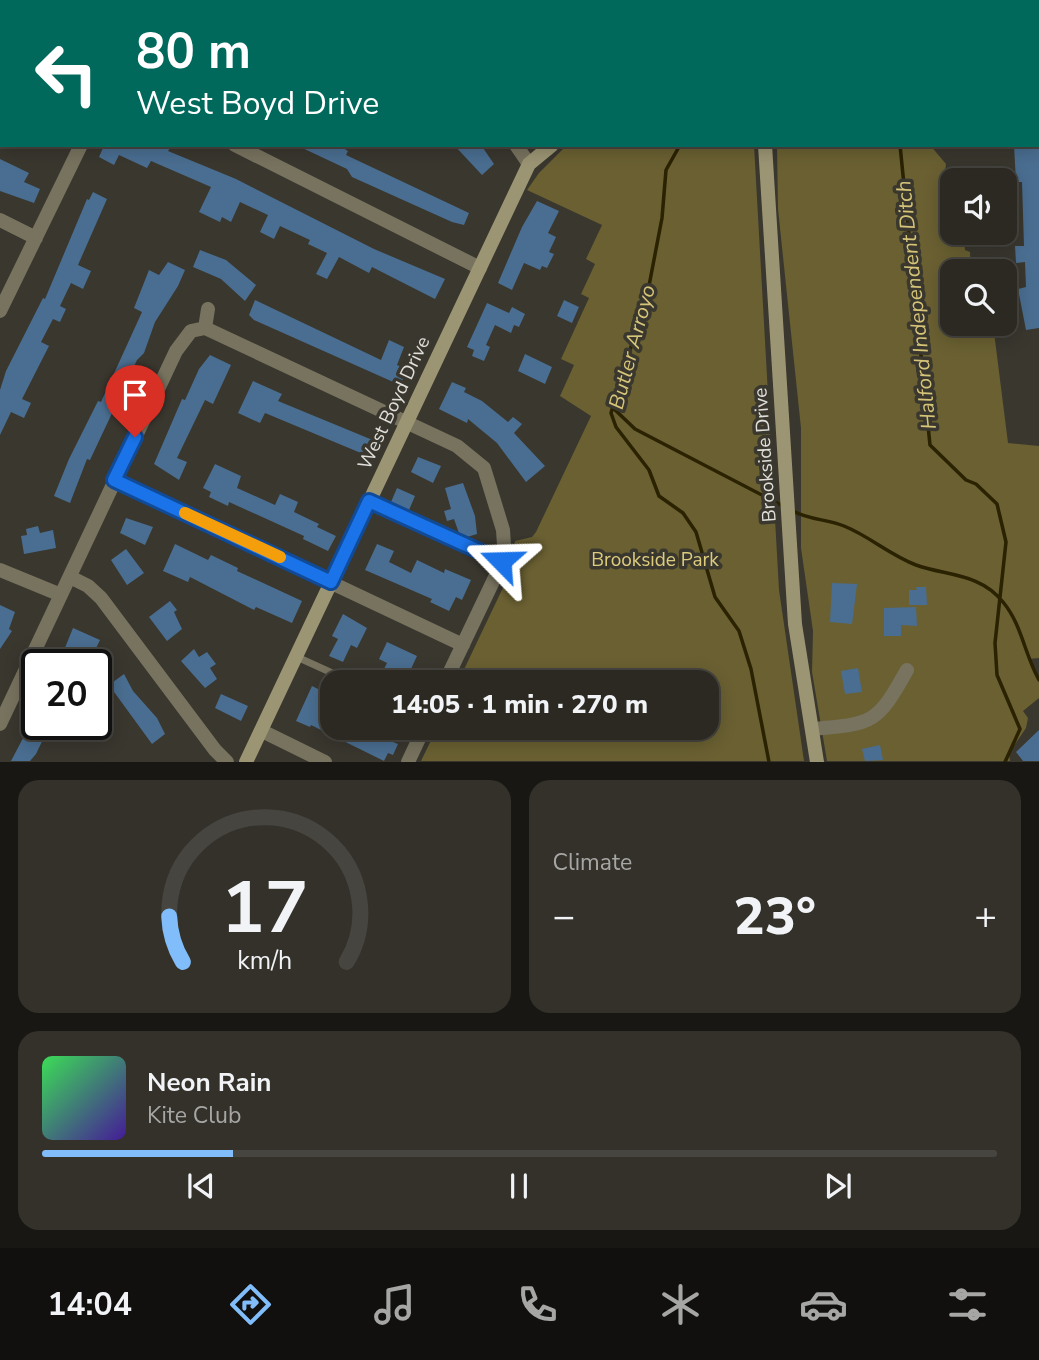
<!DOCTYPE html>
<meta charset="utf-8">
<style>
:root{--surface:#2b2922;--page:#33312a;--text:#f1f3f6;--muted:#a6a6a5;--line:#474540;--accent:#80bdfa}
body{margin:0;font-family:"Nunito Sans",sans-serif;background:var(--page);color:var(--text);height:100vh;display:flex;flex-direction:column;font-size:26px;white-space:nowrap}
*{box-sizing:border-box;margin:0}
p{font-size:23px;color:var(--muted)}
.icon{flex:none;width:38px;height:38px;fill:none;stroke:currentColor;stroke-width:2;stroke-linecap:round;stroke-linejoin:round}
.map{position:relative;height:762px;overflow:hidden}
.sheet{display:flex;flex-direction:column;gap:18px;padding:18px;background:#181713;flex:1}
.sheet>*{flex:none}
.guide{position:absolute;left:0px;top:0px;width:1040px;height:147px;box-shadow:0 4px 18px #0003,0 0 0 2px var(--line);background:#00695c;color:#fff;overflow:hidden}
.buttons{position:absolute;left:940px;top:168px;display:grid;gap:14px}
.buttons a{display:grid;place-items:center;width:77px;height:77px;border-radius:14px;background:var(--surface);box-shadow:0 4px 18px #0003,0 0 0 2px var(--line);font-size:35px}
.speed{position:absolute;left:21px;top:649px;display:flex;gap:14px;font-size:35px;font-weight:700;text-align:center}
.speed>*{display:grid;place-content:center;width:91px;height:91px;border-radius:50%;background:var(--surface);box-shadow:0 4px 18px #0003,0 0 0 2px var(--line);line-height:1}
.speed .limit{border:4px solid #111;border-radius:10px;background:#fff;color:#111}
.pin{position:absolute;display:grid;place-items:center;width:60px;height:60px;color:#fff;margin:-72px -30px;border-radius:50% 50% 50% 0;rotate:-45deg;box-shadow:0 0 7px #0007}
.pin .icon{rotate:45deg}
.me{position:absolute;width:77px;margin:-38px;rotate:292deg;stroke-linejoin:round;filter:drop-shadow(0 0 5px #0008)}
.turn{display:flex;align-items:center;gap:24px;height:147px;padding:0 21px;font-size:32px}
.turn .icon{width:91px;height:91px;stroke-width:2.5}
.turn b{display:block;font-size:49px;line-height:60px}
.big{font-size:52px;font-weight:800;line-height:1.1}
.sheet .tile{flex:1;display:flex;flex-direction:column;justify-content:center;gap:10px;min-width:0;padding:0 24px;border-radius:21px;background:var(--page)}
.sheet .dial{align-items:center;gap:0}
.dial svg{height:182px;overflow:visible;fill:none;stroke:var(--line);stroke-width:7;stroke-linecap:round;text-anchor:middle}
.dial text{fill:var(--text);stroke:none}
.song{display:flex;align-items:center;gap:21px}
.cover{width:84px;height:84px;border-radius:10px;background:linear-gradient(135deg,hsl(130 70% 55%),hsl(260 70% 35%))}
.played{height:7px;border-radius:4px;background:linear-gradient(90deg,var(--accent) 20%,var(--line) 20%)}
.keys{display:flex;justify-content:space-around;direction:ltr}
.heat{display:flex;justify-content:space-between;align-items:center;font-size:38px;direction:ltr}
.sheet .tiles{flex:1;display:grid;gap:18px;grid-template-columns:1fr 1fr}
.tile:last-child{grid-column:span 2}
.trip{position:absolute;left:320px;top:670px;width:399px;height:70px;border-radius:21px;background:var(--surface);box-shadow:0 4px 18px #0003,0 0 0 2px var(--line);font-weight:800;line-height:70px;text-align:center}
.dock{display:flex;height:112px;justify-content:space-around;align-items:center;background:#11100e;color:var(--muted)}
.dock .icon{width:49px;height:49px}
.dock .current{color:var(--accent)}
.dock b{font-size:32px;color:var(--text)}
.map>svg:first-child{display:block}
.green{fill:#6a6032}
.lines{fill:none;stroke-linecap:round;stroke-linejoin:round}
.stream{stroke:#2a2200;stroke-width:3.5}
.building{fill:#4a6e91}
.lane{stroke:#78735f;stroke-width:7}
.street{stroke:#78735f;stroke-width:14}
.secondary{stroke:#9c9574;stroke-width:14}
.route-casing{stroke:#114b97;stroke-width:18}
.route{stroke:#1a73e8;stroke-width:12}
.slow{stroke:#f59e0b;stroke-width:12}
.labels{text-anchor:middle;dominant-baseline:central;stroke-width:7;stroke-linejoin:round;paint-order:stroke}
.street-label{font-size:19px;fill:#e1dfda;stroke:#39372e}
.park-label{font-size:19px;fill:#ddcb7e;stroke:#39372e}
.water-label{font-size:21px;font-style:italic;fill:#d6c478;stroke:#39372e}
</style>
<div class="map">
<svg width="1039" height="762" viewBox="0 0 1039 762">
<rect width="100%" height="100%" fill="#39372e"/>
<!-- green -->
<path class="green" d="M482,0H692V2H481Z
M754,0H976V2H755Z
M567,145H754L779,590L804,761H421L437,728H707V682H458L510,573L515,541L532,537L536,532L591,416L560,396L574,365L561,359L589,298L581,294L595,264L586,259L602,225L527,190L539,173Z
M777,145H930L946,164L943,188L952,217V233H963L965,250L970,252L971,271H952V324H993L1008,443L1039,446V658L1029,659L1039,677V698L1023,711L1028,718L1026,728L1009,753L1010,761H827L812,672L813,631L801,548V428L778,209Z"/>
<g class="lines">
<!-- stream -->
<path class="stream" d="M933,0V2
M680,145L666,170L662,218L648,291L611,413L616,427L649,470L659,496L683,513L696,532L715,597L739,631L751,669L769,762
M900,145L930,445L966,480L976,484L997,504L1006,542L995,643L997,675L1020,729L1005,762
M612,407L635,429L783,506
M793,511C809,520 827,519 844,526C869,536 890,555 916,565C947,576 980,573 1003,602C1022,625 1024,653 1039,680"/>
</g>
<!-- building -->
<path class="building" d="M98,145H164L170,148L168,151L236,179L374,249L445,279L435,299L372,267L369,273L339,257L327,279L316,274L327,253L308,244L310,240L280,226L274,239L260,232L268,215L240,202L231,222L222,217L220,222L199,212L211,187L151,161L147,168L119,155L114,165L99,157L103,148Z
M296,145H345L343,148L348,151L346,155L469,213L464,225L452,222L352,177L347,169Z
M454,145H481L494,164L482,175Z
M1014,145H1039V328L1026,330L1018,289L1026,287L1025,262L1016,263L1015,246H1024L1022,182H1016Z
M0,159L29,173L24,182L40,189L34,203L0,191Z
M93,192L107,199L78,265L91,271L83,289L71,283L60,306L66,309L60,322L53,319L41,342L49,346L22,399L31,403L24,418L11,412L0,435V390L6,371L43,298L45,299L87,199L89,200Z
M537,201L559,211L548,233L556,237L549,252L554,254L547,268L542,266L540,270L524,263L512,290L498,283L522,227Z
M200,250L226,260L256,285L245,301L221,279L193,267Z
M168,262L185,270L178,286L155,322L144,353L137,360L90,460L87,459L70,503L54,496L69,459L98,401L101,402L142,312L134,308L149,270L159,275Z
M255,300L381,360L389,340L404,347L397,365L408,370L400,385L254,320L249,315Z
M564,300L579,307L572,323L557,316Z
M487,303L509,313L512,307L525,314L519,327L514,325L511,333L495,325L486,345L490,347L484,361L472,356L474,350L467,347Z
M525,354L552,367L545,384L518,371Z
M210,355L231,365L213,404L205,400L177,458L187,462L179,480L154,464L182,399L185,400L199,369Z
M253,381L282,394L278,401L375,441L368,456L265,413L260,423L238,413Z
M452,382L466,388L464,392L482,401L508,422L513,417L522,424L514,433L545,466L526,482L497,443L468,419L467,423L439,409Z
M418,457L441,466L433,483L411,472Z
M215,464L241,476L237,488L275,505L280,494L298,502L294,512L319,524L317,527L336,536L328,551L303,539L304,536L229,502L228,506L209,497L211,492L203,488Z
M463,483L475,516L477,534L464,538L460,536L454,519L447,521L444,511L451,509L445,488Z
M397,488L415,496L409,510L391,502Z
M126,518L153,527L145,545L120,533Z
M38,526L40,533L53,530L56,548L24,554L21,536L27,535L26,529Z
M175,544L208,560L211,555L238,568L237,571L302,601L292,623L256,607L254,610L190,577L188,582L163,571Z
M377,544L394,551L389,562L411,573L417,560L444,573L445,569L471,580L462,600L456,597L449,611L430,602L432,599L365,570Z
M126,549L144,573L127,585L111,560Z
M832,583L857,584L852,624L830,622Z
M916,587H926L927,605H909V590H917Z
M170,601L177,610L174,612L182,629L167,641L149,617Z
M0,605L15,612L9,629L12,631L0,649Z
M916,607L917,626L901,625V636H884V608Z
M343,614L367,628L357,648L351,645L343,662L329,656L338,639L332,636Z
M73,628L100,640L88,665H58Z
M387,642L417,656L405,682H392L380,677L387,663L379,659Z
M194,649L199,657L207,652L216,664L210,668L217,679L205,688L181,661Z
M858,668L862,692L845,694L841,671Z
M124,674L133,691L157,718L165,734L152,744L109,685Z
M312,686L332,696V728H380L396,735L393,742L398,744L393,755L388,753L384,761L311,725L310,727L296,721Z
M221,694L248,706L241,721L215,708Z
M32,721L48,729L36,754L30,761H11Z
M1039,730V761H1023L1016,752Z
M880,745L883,760L865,761L862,749Z"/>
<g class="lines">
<!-- lane -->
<path class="lane" d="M127,2V0
M370,502L501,561
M297,657L352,682"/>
<!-- street -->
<path class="street" d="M344,0L347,2
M42,2V0
M216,2L217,0
M388,2L389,0
M0,37L2,38
M235,145L480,268
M516,145L529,164
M0,220L36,238
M0,311L81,145
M205,328L208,309
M114,480L463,645
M0,570L61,595
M70,577L88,586L101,598L215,750L227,762
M0,724L176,351L191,331L205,328L457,446L484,468L503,530L504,545L498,571L445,682
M812,729C873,724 877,724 907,670
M262,731L325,762
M408,762L424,728"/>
<!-- secondary -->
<path class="secondary" d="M737,0L738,2
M723,2L725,0
M765,145L795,624L817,762
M246,762L529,164L552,145"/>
</g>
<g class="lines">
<defs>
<path id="route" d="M135,437L114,480L331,582L369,501L501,561"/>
</defs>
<!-- route casing -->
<use href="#route" class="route-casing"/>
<!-- route -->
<use href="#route" class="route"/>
<!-- slow -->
<path class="slow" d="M185,513L280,557"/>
</g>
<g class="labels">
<!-- street labels -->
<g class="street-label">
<text transform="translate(394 403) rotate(-65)">West Boyd Drive</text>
<text transform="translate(765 455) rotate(-94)">Brookside Drive</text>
</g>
<!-- park labels -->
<g class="park-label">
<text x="655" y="560">Brookside Park</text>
</g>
<!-- water labels -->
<g class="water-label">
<text transform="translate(916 305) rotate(-96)">Halford Independent Ditch</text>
<text transform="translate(632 347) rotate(-75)">Butler Arroyo</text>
</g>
</g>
</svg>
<div class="buttons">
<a><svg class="icon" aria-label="sound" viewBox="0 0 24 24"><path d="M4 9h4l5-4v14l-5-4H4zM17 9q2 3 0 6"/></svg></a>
<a><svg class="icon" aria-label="search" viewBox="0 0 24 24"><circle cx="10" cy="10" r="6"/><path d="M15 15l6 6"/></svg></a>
</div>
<div class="speed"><div class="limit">20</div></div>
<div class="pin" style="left:135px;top:437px;background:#d93025"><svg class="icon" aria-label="arrive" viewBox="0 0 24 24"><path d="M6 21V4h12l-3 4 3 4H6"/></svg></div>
<svg class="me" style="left:501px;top:561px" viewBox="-20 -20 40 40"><path d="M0-17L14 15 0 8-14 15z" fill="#1a73e8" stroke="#fff" stroke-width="4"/></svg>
<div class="trip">14:05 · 1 min · 270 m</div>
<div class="guide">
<div class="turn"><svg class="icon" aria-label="left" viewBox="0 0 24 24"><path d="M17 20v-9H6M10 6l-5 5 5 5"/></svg><div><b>80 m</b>West Boyd Drive</div></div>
</div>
</div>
<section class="sheet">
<div class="tiles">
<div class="tile dial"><svg viewBox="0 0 100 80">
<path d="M14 69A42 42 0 1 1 86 69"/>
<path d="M14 69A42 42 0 0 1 8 49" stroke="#80bdfa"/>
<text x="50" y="56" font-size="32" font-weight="700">17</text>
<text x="50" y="72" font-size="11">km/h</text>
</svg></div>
<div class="tile"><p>Climate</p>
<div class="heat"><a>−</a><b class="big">23°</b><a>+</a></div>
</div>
<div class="tile">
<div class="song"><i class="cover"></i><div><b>Neon Rain</b><p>Kite Club</p></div></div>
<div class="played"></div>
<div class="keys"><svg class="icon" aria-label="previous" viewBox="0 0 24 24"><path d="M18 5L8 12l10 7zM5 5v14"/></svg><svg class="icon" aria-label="pause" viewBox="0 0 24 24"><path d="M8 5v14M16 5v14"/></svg><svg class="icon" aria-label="next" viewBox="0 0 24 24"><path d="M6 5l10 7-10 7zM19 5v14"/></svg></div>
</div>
</div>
</section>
<nav class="dock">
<b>14:04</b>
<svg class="icon current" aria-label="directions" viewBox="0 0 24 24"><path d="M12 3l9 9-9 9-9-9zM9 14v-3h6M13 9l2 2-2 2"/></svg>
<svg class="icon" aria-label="music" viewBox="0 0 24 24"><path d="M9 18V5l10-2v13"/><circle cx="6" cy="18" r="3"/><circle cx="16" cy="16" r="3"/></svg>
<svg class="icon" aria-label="phone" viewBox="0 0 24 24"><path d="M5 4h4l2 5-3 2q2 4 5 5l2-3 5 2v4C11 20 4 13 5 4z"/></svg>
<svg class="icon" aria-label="climate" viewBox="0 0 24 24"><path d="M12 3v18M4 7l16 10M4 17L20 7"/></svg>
<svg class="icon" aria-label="car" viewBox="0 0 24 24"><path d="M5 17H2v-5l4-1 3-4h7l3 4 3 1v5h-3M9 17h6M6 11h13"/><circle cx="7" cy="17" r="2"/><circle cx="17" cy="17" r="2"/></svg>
<svg class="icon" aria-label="filters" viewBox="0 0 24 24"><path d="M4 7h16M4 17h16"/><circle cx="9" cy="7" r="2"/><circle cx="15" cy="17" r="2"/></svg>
</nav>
